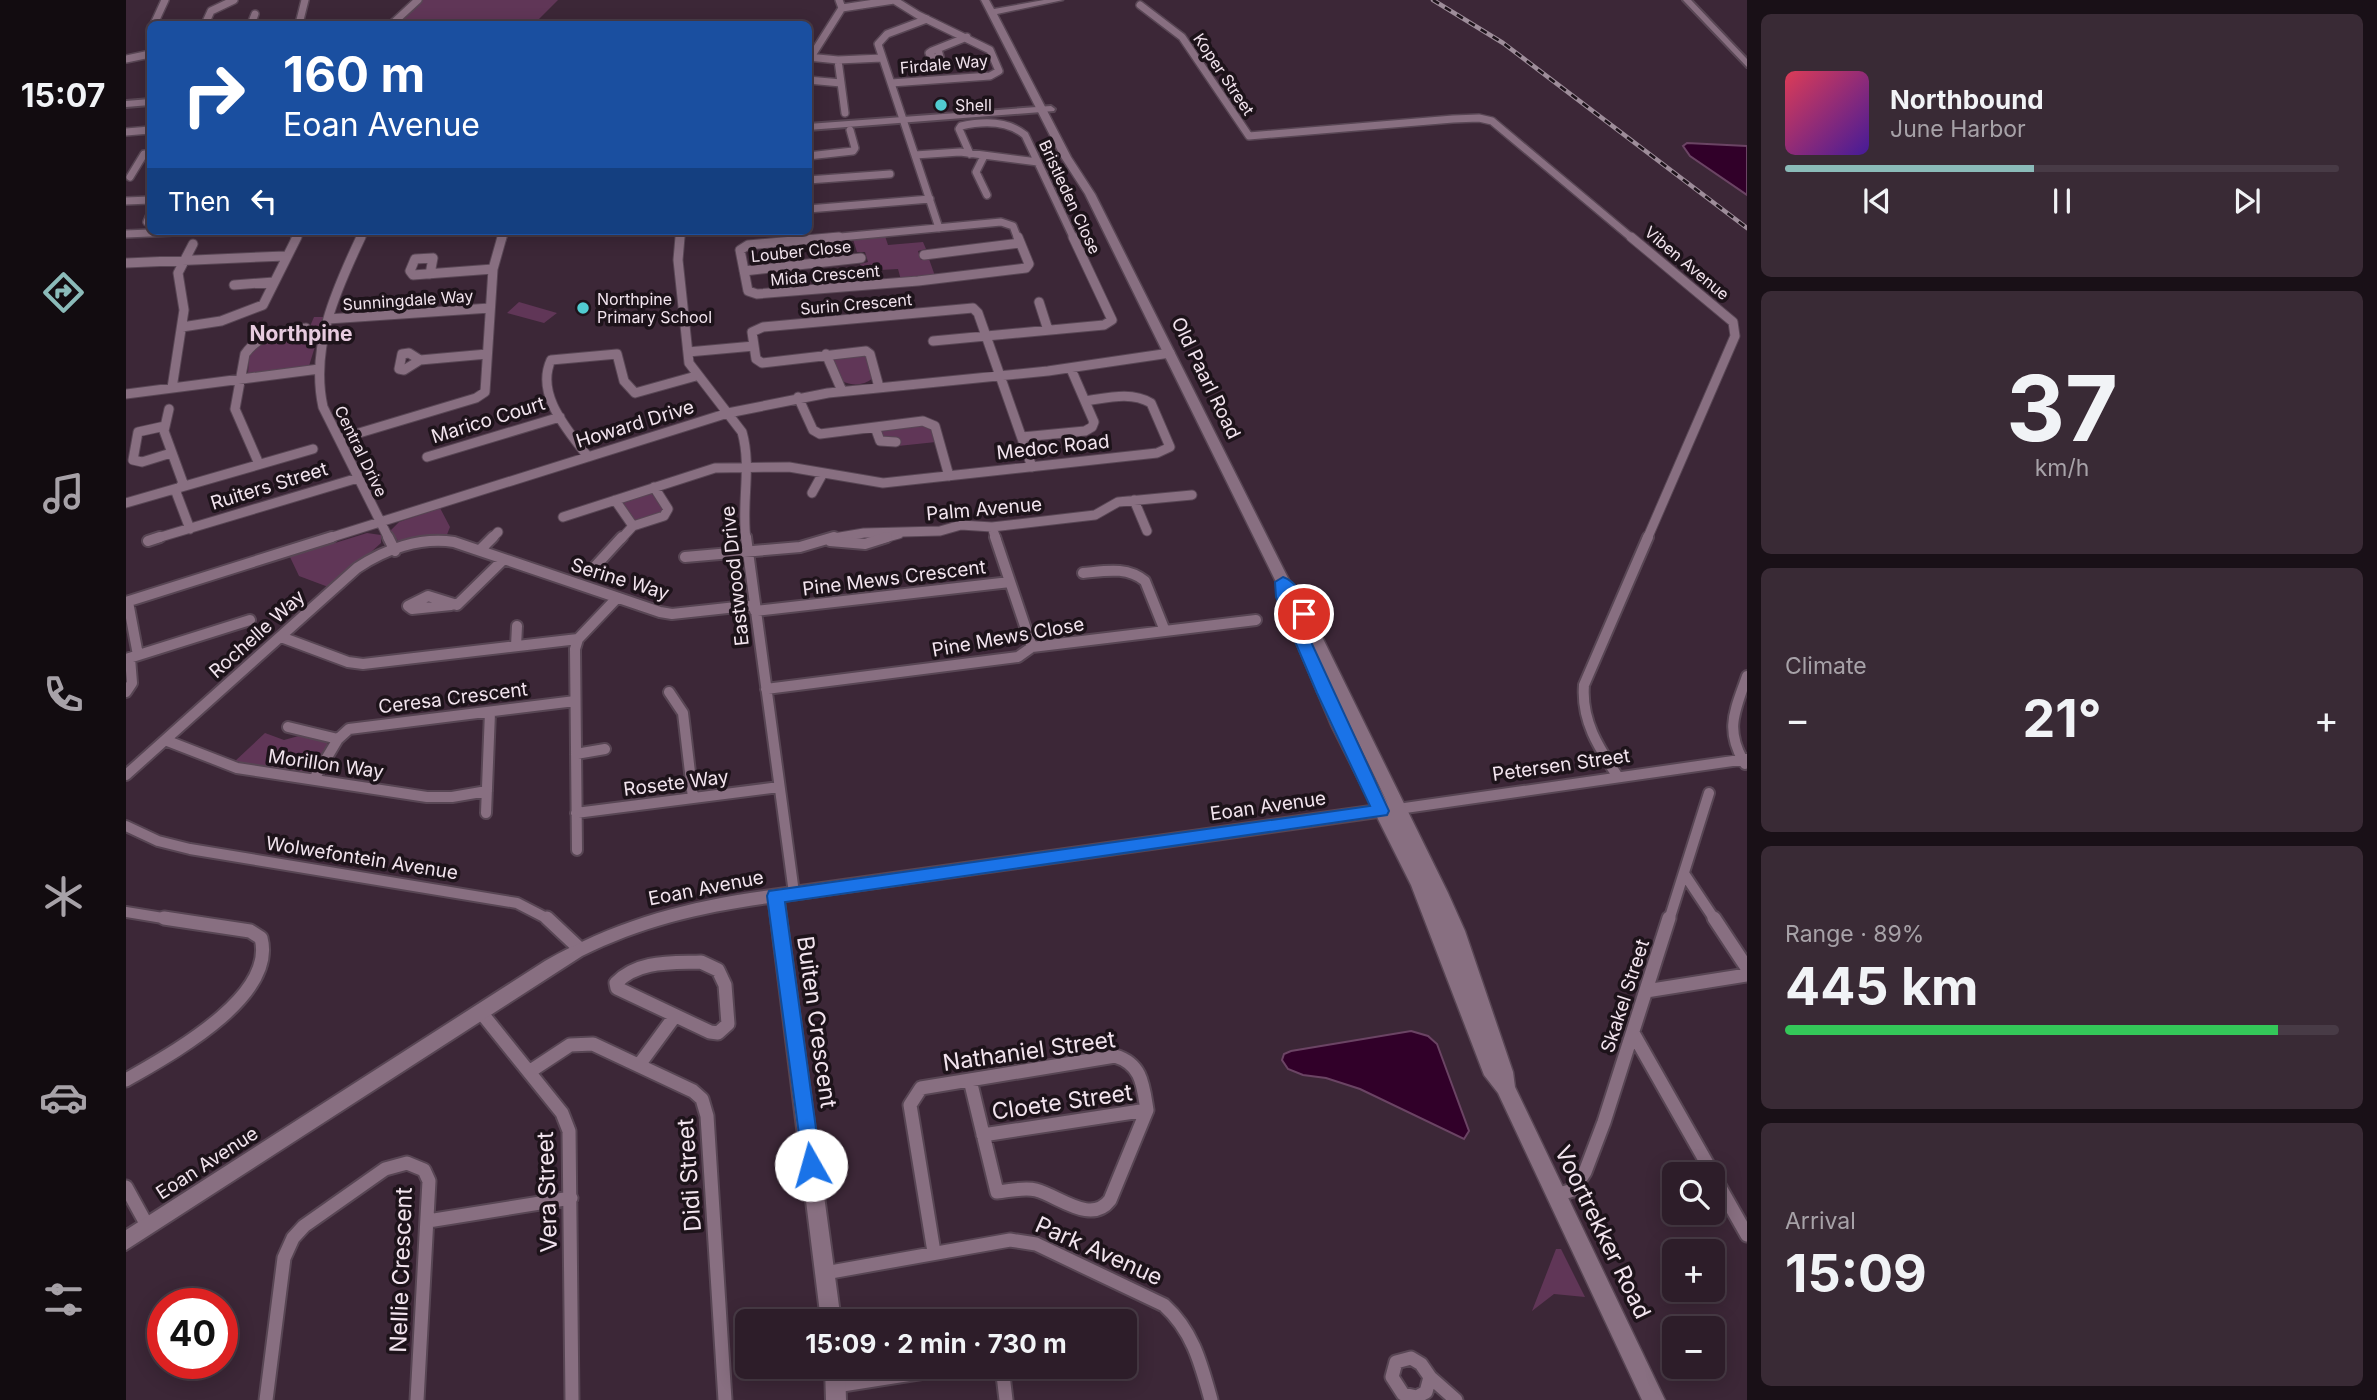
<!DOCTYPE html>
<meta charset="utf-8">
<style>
:root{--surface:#2d1d29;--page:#392a35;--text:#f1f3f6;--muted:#a7a2a8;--line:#483b46;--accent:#8bbbb9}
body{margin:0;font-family:Inter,sans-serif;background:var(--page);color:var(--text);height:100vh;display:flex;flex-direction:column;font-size:26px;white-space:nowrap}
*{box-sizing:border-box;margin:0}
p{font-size:23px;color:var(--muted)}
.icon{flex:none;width:38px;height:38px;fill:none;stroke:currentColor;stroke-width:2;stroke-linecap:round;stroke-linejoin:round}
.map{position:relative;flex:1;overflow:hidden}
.details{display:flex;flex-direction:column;gap:14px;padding:14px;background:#191017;width:630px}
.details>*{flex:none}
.guide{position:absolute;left:21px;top:21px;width:665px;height:214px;border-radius:10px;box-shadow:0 4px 18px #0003,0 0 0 2px var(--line);background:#1a4fa0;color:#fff;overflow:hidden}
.tools{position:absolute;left:1536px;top:1162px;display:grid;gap:14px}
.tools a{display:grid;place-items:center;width:63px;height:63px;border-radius:10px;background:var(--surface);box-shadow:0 4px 18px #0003,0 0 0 2px var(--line);font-size:35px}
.speed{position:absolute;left:21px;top:1288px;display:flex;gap:14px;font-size:35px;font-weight:700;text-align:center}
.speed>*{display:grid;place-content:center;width:91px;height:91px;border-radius:50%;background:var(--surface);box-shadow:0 4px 18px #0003,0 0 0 2px var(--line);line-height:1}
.speed .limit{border:10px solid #d22;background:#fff;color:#111}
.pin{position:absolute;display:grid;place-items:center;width:60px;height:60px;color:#fff;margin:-30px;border:4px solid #fff;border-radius:50%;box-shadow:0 2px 7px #0007}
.me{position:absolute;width:77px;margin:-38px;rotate:353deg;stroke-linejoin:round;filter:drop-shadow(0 0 5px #0008)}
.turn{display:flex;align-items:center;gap:24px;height:147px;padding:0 21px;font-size:32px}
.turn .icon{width:91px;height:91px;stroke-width:2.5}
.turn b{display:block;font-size:49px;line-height:60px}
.then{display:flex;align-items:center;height:66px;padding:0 21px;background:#0003;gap:14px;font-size:26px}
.big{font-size:52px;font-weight:700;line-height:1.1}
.details .card{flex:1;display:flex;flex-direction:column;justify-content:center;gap:10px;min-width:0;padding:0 24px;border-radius:10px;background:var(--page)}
.details .dial{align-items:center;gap:0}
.dial b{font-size:91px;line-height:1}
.song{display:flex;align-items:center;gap:21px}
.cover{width:84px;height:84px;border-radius:10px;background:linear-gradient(135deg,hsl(350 70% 55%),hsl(260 70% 35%))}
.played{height:7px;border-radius:4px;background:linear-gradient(90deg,var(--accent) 45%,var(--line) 45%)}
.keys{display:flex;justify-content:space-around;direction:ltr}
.heat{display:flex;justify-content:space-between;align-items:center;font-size:38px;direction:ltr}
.charge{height:10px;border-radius:5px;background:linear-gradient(90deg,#34c759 89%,var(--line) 0)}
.trip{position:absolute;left:609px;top:1309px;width:402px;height:70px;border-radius:10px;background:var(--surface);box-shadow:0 4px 18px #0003,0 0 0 2px var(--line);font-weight:700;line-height:70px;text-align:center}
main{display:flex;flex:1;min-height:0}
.tabs{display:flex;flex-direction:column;width:126px;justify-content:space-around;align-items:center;background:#120c10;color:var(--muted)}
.tabs .icon{width:49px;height:49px}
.tabs .on{color:var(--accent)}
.tabs b{font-size:32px;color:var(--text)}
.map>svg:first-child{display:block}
.green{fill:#603657}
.water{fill:#310029;stroke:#6b4464;stroke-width:2}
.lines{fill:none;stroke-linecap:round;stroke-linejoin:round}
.minor-far3-casing{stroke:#584654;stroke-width:10}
.minor-far2-casing{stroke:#584654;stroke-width:11}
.minor-far1-casing{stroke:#584654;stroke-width:14}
.minor-casing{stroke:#584654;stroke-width:17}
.tertiary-casing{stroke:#584654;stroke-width:4}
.secondary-casing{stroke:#584654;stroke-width:3}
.minor-far3{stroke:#886f81;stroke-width:7}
.minor-far2{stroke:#886f81;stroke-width:9}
.minor-far1{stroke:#886f81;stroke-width:10}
.minor{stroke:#886f81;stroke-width:13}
.tertiary{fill:#886f81;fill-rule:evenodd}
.secondary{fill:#886f81;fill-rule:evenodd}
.rail-casing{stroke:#9e8d9a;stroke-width:4.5}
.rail{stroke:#1d131a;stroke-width:2.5;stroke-dasharray:7;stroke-linecap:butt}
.route{fill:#1a73e8;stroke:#114b97;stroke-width:2}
.poi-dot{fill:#51ccd1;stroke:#1d131a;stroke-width:2.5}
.labels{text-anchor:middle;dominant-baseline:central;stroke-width:7;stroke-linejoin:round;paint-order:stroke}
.far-street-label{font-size:16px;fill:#f2e4ee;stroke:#1d131a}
.far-poi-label{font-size:16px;fill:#f2e4ee;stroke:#1d131a;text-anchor:start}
.street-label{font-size:19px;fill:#f2e4ee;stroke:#1d131a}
.far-district-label{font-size:21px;font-weight:bold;fill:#e7cbdf;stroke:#1d131a}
.near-street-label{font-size:23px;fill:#f2e4ee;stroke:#1d131a}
</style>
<main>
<nav class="tabs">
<b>15:07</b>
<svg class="icon on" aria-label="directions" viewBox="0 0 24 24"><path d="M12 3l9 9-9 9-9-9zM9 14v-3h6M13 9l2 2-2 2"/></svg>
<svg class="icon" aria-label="music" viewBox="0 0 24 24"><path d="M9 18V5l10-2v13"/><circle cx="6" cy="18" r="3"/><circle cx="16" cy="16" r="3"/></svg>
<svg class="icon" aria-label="phone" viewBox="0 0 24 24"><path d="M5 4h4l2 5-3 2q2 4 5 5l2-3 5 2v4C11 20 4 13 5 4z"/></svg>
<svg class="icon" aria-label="climate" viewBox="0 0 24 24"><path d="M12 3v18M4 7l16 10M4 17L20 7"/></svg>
<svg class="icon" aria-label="car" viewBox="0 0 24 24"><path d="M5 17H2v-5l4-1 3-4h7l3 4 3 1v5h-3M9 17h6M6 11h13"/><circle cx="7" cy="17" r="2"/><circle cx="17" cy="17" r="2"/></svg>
<svg class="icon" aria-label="filters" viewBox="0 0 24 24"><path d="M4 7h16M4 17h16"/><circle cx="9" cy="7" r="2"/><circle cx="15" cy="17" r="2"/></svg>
</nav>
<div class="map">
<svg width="1621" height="1400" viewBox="0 0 1621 1400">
<rect width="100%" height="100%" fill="#3c2737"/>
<!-- green -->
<path class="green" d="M295,0H432L408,24H268Z
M758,233L762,245L797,242L800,249L792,251L795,260L803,259L809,276L775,280L772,269L736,271L734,264L742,262L739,252H731L726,236Z
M393,302L431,313L418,323L381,313Z
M188,317H198L183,366L122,374L123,354L142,337L182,331Z
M741,355L747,378C737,386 726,386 716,381L707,360L708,357Z
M796,424L805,426L810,442L772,446L757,439L754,432L756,429Z
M525,493L538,507V511L514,521L508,520L497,506L498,501Z
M314,508L324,527L320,537L274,543L264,531L273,522Z
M241,533L255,535V543L205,588L173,576L164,557Z
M139,733L158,740L176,735L200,740L202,745L188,769L178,774L107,763Z
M1430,1249H1435L1459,1297L1428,1294L1406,1311Z"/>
<!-- water -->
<path class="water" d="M1561,143L1621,146V195L1564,156L1557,146Z
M1285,1031L1302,1036L1311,1044L1343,1131L1338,1139L1234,1089L1200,1078L1177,1075L1162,1069L1156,1060L1158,1054L1165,1051Z"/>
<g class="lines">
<defs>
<path id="minor-far3" d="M1014,5L1056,37L1123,136L1327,119L1353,118L1366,121L1507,239
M716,8L768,0
M801,19L761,34L752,44L813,228
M28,24L39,0
M79,24L85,11L108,0
M125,24L129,14
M173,24L179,0
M266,24L292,0
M24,33V44
M812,49L814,57L805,58L803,53L806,51L841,37
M682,57L712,60L756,58
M685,57L716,8L713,0
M0,59L24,54
M712,60L719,113
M682,80L715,83
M765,83L864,76L873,71L864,50L792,15L768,0
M0,132L24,130
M844,154L833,129L835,126C857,121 881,120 899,135L948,239
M789,155L834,152L912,162
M682,156L727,151L729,148L724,130
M858,156L850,172L861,195
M4,177L18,154H24
M682,180L764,174
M0,201L24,200
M682,209L804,199
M21,222L24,215
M0,234L70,231
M169,239L174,231
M234,239L238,231
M376,239L378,231
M554,239L555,231
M693,239L875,222L887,226L892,239"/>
<path id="minor-far2" d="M235,237C210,290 184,347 197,407L263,539
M554,237L552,260L563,363L616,432C626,467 615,503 620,539
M713,237L622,245L614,250L622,291L631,294L792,281L900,268L903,264L892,237
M1505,237L1607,322L1609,336L1521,539
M798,255L894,243
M0,263L159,256
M618,271L735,258
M304,274L307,258L289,259L284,271L287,275L367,269
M108,285L148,282
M913,302L922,330
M202,319L364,308
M56,327L95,321L137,305L171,237
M807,341L978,325L986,320L947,237
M562,352L628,346
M283,353L294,360L278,370L273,369L276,354Z
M700,354L716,391
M294,360L361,354
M753,387L744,354L740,351L636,363L630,359L626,332L637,327L847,308L852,313L906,467
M46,388L58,310L52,273L67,244
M0,394L193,369
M672,397L687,430L694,434L797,421L809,426L823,476
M43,409L38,431L57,483L50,492L64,529
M39,426L12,432L7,460L16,462L45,453
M749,427L754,441L770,442
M896,437L959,431L966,427L968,422L945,369
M213,439L350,398L359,392L367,269L376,237
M301,457L434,417
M462,457C442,430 409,395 425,360L491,354L498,381L509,393L570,376
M133,464L109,409L119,354C134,333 156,331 180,328
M686,493L697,473
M489,500L507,526L538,516L542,509L528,487
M1008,500L1021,531
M0,503L187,449
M437,517L589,468L663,467L757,483L1031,453L1044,447L1025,403C1005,391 981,398 959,401
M866,527L870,539
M28,539L232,478
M200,539L602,413L702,393L922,371L1044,353
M365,539L372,532
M495,539L507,526
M702,539L738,533L814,531L835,525L866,527L969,515L992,502L1066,495
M755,539L773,534"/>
<path id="minor-far1" d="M262,537L269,551
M620,537L668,893
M869,537L906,647
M22,541L34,537
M704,541L739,544L761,537
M354,550L367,537
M559,557L674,547L708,537
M464,572L496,537
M957,573C979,571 1001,566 1019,581L1039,631
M0,602L206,537
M2,602L12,655
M282,606L302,596L331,605L378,559
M282,606L286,609L325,605
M629,611L884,582
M155,637L222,662L237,664L452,639
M390,646L391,626
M0,659L124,620
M640,689L892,657L906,647L1130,620
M0,692L6,683L4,658
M543,692L557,713L567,798
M162,727L212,739
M39,740L111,768L301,797H326L361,791
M450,754L479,749
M1619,764C1598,729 1609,711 1621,676
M0,775L231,568C259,549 294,537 328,542L534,612L546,614L629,605
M1492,777C1473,748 1455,721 1458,685L1522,537
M188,779L212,739L223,729L449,701
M1272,809L1621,759
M360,813L364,712
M450,813L653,787
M0,826L32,841L64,849L391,903L424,920
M451,850L449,649L452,639L491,598
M1559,875L1589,920
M0,912L49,920
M1543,920L1583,793"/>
<path id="minor" d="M421,918L454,949
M1588,918L1621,968
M575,962L592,970L599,985L602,1024L592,1033L584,1032L491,988L490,983C512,960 545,963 575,962Z
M1520,991L1621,975
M354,1011L436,1113L443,1131L446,1400
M1507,1033L1587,1174
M513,1065L549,1016
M403,1072L444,1045L467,1044L567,1091L576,1099L581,1116L599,1400
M0,1080C41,1056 151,998 135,938L124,931L38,918
M844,1080L871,1192C883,1191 898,1187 910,1190C933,1196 965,1225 984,1200L1021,1110
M857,1135L1021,1110
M1587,1175L1621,1235
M0,1187L22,1227
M1430,1195L1447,1190L1459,1172L1478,1122L1543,918
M302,1221L445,1198
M808,1252L784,1105L795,1088L989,1056C1016,1064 1017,1085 1021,1110
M699,1273L884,1240L910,1244L1038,1305C1067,1331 1075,1364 1085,1400
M1285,1358L1295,1364L1304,1377L1300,1392L1291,1397L1277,1394L1266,1377L1270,1362Z
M869,1367L877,1375L880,1400
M1304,1377L1330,1400
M710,1386L830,1367
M140,1400L158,1258L167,1238L178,1226L259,1169L281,1163L298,1170L303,1181L291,1400"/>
<path id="tertiary" d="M1557,0H1565L1621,59V67Z
M24,99V105L0,107V101Z
M925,106L929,109L928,111L682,130V124Z
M1266,803L1271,805L1273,809L1271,813L1266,815L658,901L715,1321H695L643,903C577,912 516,926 456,956L0,1250V1230L419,961C486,923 548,905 624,893Z
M699,1367H719L720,1400H700Z"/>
<path id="secondary" d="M855,0H863L868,9L918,0H937L871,14L945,157L969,194L1163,580L1175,594L1322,893L1339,931L1387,1072L1389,1087L1539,1400H1516L1372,1093L1358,1075L1285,885L1205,725L1151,597L1150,582L959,194L935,157ZM1197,669L1263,806L1221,725Z"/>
</defs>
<!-- minor-far3 casing -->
<use href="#minor-far3" class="minor-far3-casing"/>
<!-- minor-far2 casing -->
<use href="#minor-far2" class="minor-far2-casing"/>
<!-- minor-far1 casing -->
<use href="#minor-far1" class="minor-far1-casing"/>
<!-- minor casing -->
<use href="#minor" class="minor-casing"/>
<!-- tertiary casing -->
<use href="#tertiary" class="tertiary-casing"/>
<!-- secondary casing -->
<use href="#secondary" class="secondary-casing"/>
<!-- minor-far3 -->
<use href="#minor-far3" class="minor-far3"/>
<!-- minor-far2 -->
<use href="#minor-far2" class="minor-far2"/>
<!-- minor-far1 -->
<use href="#minor-far1" class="minor-far1"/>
<!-- minor -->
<use href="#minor" class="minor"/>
<!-- tertiary -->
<use href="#tertiary" class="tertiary"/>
<!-- secondary -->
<use href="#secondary" class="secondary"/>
<defs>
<path id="rail" d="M1307,0L1377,43L1621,228"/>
</defs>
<!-- rail casing -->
<use href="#rail" class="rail-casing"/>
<!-- rail -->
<use href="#rail" class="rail"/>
</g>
<!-- route -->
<path class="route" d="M1157,577C1172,582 1179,600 1186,614L1183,618H1174L1263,811L1261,815L659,902L695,1165L692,1172L685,1175L678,1172L641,896L643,891L1244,806L1191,693L1150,597L1149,582Z"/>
<!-- markers -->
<g class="poi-dot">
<circle cx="815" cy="105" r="7"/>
<circle cx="457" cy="308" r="7"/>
</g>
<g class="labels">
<!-- far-street labels -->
<g class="far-street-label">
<text transform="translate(818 64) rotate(-5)">Firdale Way</text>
<text transform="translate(1098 74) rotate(56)">Koper Street</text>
<text transform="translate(944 197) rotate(65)">Bristleden Close</text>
<text transform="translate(675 251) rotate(-6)">Louber Close</text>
<text transform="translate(1561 263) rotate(40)">Viben Avenue</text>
<text transform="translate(699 275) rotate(-5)">Mida Crescent</text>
<text transform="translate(282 300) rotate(-4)">Sunningdale Way</text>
<text transform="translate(730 304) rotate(-5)">Surin Crescent</text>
<text transform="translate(235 451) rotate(64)">Central Drive</text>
</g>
<!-- far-poi labels -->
<g class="far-poi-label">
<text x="829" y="105">Shell</text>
<text x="471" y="299">Northpine<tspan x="471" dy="18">Primary School</tspan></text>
</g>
<!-- street labels -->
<g class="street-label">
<text transform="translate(1080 378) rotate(64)">Old Paarl Road</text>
<text transform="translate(362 420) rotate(-17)">Marico Court</text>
<text transform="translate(509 424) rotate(-17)">Howard Drive</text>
<text transform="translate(927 447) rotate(-6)">Medoc Road</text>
<text transform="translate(143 486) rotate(-17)">Ruiters Street</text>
<text transform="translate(858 509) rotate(-5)">Palm Avenue</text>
<text transform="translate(609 576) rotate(-96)">Eastwood Drive</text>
<text transform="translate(768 578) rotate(-7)">Pine Mews Crescent</text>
<text transform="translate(494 579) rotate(17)">Serine Way</text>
<text transform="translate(131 634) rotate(-42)">Rochelle Way</text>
<text transform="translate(882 637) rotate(-10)">Pine Mews Close</text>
<text transform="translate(327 698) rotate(-7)">Ceresa Crescent</text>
<text transform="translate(200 764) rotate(8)">Morillon Way</text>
<text transform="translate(1435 765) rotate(-8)">Petersen Street</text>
<text transform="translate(550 783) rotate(-7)">Rosete Way</text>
<text transform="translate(1142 806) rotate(-8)">Eoan Avenue</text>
<text transform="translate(236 858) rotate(9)">Wolwefontein Avenue</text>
<text transform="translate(580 888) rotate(-11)">Eoan Avenue</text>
<text transform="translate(1499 996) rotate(-72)">Skakel Street</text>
<text transform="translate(81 1163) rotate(-33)">Eoan Avenue</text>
</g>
<!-- far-district labels -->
<g class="far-district-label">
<text x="175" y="333">Northpine</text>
</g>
<!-- near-street labels -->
<g class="near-street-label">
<text transform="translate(691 1022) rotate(82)">Buiten Crescent</text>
<text transform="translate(903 1051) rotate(-8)">Nathaniel Street</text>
<text transform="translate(936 1102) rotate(-8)">Cloete Street</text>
<text transform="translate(563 1175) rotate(-94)">Didi Street</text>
<text transform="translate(421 1192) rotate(-92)">Vera Street</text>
<text transform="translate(1477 1232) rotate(64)">Voortrekker Road</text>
<text transform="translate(973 1251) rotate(24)">Park Avenue</text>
<text transform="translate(275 1270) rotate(-88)">Nellie Crescent</text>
</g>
</g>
</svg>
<div class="tools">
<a><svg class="icon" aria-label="search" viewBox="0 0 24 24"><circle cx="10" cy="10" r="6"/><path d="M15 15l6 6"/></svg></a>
<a>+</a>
<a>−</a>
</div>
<div class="speed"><div class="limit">40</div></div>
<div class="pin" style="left:1178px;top:614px;background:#d93025"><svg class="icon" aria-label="arrive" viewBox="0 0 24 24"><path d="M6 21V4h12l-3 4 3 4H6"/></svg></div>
<svg class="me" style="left:685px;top:1165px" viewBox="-20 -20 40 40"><circle r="19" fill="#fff"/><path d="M0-13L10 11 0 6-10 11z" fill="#1a73e8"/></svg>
<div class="trip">15:09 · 2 min · 730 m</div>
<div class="guide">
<div class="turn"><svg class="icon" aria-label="right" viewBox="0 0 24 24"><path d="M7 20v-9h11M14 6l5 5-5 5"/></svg><div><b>160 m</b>Eoan Avenue</div></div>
<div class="then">Then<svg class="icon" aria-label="left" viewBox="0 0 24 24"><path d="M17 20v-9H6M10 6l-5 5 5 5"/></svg></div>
</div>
</div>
<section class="details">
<div class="card">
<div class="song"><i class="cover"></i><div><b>Northbound</b><p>June Harbor</p></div></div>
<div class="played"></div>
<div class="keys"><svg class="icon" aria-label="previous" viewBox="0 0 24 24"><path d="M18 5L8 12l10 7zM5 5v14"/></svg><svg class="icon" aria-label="pause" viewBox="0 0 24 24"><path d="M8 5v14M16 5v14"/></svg><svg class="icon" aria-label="next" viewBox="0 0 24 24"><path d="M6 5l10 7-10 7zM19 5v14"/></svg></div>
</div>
<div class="card dial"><b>37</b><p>km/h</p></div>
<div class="card"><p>Climate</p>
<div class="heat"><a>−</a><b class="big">21°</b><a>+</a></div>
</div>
<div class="card"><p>Range · 89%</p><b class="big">445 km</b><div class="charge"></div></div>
<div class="card"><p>Arrival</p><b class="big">15:09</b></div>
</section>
</main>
